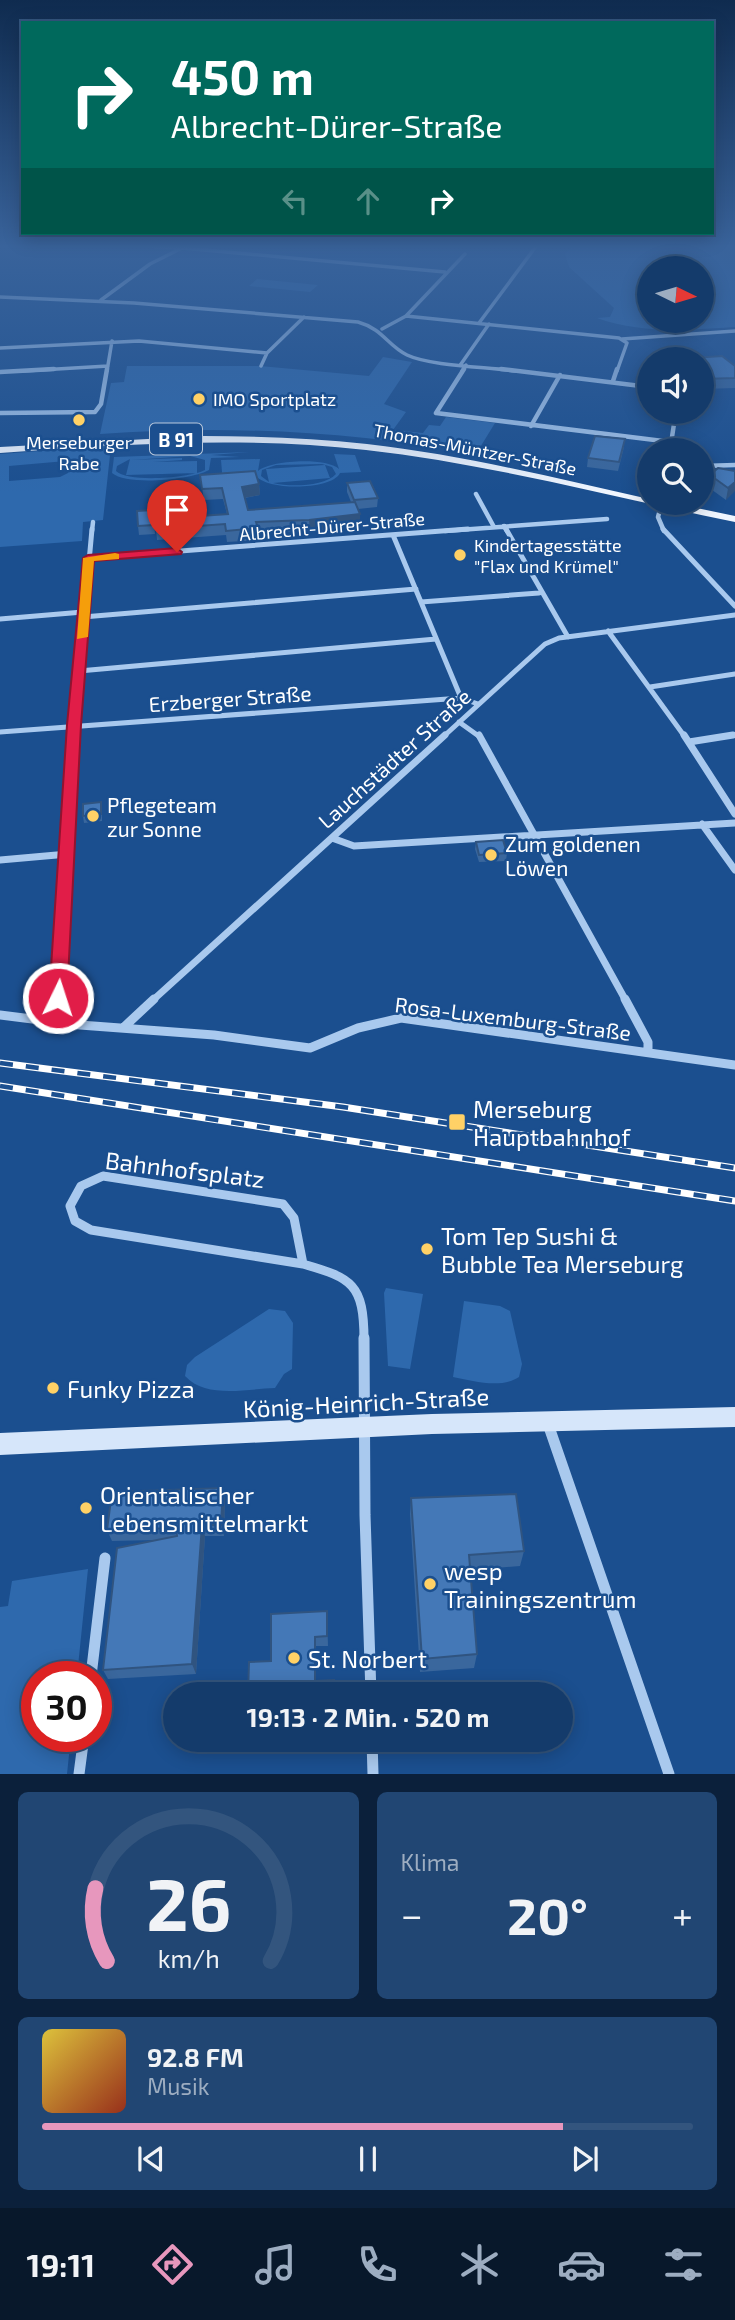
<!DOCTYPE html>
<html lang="de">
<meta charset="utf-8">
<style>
:root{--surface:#143b6b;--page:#214673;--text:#f1f3f6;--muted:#9dadc1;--line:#33557e;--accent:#e797bd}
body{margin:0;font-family:"Exo 2",sans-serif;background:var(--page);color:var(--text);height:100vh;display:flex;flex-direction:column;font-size:26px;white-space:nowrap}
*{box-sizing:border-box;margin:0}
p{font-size:23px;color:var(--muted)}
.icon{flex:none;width:38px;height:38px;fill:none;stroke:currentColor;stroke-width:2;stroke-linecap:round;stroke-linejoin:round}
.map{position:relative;height:1774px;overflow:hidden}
.sheet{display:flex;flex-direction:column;gap:18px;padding:18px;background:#0b203b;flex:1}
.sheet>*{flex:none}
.top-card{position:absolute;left:21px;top:21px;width:693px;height:214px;border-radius:0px;box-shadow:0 4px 18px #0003,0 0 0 2px var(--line);background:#00695c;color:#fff;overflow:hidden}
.needle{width:46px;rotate:95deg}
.fabs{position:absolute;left:637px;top:256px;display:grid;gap:14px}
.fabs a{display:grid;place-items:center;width:77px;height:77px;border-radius:50%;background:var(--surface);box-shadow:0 4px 18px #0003,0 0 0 2px var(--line);font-size:35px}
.speed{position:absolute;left:21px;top:1661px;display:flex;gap:14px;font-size:35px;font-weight:700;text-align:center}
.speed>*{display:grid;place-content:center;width:91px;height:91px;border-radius:50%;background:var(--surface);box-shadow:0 4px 18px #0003,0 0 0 2px var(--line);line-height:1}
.speed .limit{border:10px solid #d22;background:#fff;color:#111}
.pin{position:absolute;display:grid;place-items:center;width:60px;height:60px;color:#fff;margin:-72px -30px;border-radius:50% 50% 50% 0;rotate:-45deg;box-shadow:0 0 7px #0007}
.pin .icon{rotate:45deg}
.me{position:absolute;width:77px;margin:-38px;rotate:4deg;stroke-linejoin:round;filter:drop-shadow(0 0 5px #0008)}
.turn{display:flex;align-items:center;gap:24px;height:147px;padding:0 35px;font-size:32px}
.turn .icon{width:91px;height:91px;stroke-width:2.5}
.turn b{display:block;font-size:49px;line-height:60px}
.lanes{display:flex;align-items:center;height:66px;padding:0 35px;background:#0003;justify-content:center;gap:35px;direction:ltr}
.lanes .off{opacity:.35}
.big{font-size:52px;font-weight:700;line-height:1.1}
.sheet .card{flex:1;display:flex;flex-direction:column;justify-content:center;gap:10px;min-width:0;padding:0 24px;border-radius:10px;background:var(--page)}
.sheet .dial{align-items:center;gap:0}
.dial svg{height:182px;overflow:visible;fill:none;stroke:var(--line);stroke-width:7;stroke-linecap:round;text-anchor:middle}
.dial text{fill:var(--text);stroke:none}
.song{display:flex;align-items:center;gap:21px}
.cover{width:84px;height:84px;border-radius:10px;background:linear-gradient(135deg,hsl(50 70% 55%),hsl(10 70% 35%))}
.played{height:7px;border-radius:4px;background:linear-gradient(90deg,var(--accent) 80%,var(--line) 80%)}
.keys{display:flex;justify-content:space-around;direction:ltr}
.heat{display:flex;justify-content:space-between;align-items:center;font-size:38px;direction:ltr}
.sheet .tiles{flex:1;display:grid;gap:18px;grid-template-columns:1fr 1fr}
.card:last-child{grid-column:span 2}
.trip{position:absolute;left:163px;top:1682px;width:410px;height:70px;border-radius:35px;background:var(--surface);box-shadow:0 4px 18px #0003,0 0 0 2px var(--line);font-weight:700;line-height:70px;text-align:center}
.tabs{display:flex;height:112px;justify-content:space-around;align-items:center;background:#08182b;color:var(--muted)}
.tabs .icon{width:49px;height:49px}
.tabs .selected{color:var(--accent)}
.tabs b{font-size:32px;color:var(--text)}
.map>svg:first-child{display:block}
.green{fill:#2e69ad;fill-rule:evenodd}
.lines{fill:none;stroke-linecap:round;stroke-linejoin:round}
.minor-far5{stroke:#a9c9ee;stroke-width:3.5}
.minor-far4{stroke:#a9c9ee;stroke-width:4.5}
.minor-far3{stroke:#a9c9ee;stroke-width:5}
.minor-far2{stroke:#a9c9ee;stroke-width:7}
.minor-far1{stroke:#a9c9ee;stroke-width:9}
.minor{stroke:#a9c9ee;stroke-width:11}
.secondary{fill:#d6e6fa;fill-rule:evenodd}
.primary{fill:#f0f6ff;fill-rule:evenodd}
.rail-casing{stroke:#fff;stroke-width:7}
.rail{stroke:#1b4f8f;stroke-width:4.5;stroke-dasharray:13;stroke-linecap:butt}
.wall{fill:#3a679d}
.shaded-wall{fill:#305480}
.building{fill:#4478b7;stroke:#305480;stroke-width:2}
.route{fill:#e11d48;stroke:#92132f;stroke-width:2}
.slow{fill:#f59e0b}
.poi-dot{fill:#ffd166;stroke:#1b4f8f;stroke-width:2.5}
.labels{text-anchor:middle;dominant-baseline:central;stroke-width:5;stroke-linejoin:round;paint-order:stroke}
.far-poi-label{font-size:18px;fill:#fff;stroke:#1b4f8f;text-anchor:start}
.far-street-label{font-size:18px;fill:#fff;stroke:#1b4f8f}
.shield{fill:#1b4f8f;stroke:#bbcadd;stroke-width:2}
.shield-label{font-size:19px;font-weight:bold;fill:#fff}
.street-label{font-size:21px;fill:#fff;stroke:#1b4f8f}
.poi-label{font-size:21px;fill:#fff;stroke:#1b4f8f;text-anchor:start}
.near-poi-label{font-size:24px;fill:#fff;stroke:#1b4f8f;text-anchor:start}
.near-street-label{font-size:24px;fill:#fff;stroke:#1b4f8f}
</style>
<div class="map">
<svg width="735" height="1774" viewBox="0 0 735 1774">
<rect width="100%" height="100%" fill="#1b4f8f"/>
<!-- green -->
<path class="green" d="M575,245H735V327C688,330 642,334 597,318L610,317L614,308L569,267L565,254ZM649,268H702V320H649Z
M257,279L318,285L310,292L249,286Z
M383,357L412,362L384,404L406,412L393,430L423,433L429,425L440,426L446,417L495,423L476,454C352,431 226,425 100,434L111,383L124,382L127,366H260L369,376Z
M111,446L103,520L83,522L82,541L0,547V454ZM66,461L68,473L60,477L9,481V466Z
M250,452L211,455L240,457L211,458L209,470C191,480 127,486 112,473L114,457ZM190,456L205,460V470C190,478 128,483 116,471L117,466L130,459L126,475L197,473V461L153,462L182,460V458L131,460Z
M334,454L355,455L361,472L340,473C332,490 268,491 256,476L223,484L221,460L260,459L258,471C271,460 326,457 339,469ZM322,464L332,467L336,474C324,487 289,487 273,483L330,478L325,465L266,469L269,482L261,476L262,470L276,465Z
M386,1288L423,1294L410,1369L388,1366L384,1293Z
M464,1301L500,1306L510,1311L522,1364L519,1377C501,1389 473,1381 453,1377Z
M269,1309L285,1311L293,1323L292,1369L284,1374L275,1388C246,1389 206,1399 185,1376L187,1365L195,1357Z
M88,1569L77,1676H37V1736H71L67,1774H0V1607L8,1606L12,1581Z"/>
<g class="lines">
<!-- minor-far5 -->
<path class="minor-far5" d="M131,245L178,248
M0,297L134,303L358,322C383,329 387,345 407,355C430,366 488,367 515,371
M101,300L150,264L182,248L445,272
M406,316L619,338L627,343L617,371
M479,323L537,245
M382,329L406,316L465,254
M622,339L735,331
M0,348L139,341L267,353L304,317
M461,364L489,324
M261,366L267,353
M23,371L108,366
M107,371L112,341
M462,371L466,365"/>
<!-- minor-far4 -->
<path class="minor-far4" d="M464,369L436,413L671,442
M501,369L649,387
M0,372L54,369
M613,381L617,369
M0,413L95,412L101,404L107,369
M531,426L560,375
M670,450L676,411
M702,466L735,465
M476,494L494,527
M662,502L658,517L664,531
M504,526L507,531
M92,531L93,522
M445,531L607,519"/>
<!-- minor-far3 -->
<path class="minor-far3" d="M506,529L568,637
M663,529L735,606
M393,535L461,698L478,704
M88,558L468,529
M421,602L539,593
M83,617L416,589
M0,619L83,612
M608,631L685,737
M79,671L436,639
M650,687L735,674
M459,722L480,737
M0,732L461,698
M73,737L92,529
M443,737L545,644L559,638L735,615
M722,737L735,735"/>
<!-- minor-far2 -->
<path class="minor-far2" d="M479,735L626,1001
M684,735L735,814
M689,742L733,735
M702,824L735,870
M332,838L354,846L735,823
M0,860L68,854
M57,1001L73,735
M152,1001L445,735"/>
<!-- minor-far1 -->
<path class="minor-far1" d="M625,999L648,1042V1052
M0,1015L80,1025L214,1035L310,1048L358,1028L401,1018L735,1065
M56,1022L57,999
M124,1027L154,999
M103,1176L283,1204L294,1218L303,1264L91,1230L75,1221L70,1206L81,1186Z
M303,1264C352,1278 364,1284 364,1340"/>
<!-- minor -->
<path class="minor" d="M364,1338L365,1515L371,1694
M548,1424L669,1774
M91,1676L105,1558
M372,1740L373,1774
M79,1774L84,1736"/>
<!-- secondary -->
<path class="secondary" d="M735,1407V1427L432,1434L0,1455V1433L432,1414Z"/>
<!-- primary -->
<path class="primary" d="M203,436C258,436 313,438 367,444C463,455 556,478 649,499V502H668L735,516V522C613,497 490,464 366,450C244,436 122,444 0,453V447Z"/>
<defs>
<path id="rail" d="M0,1063L343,1107L735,1168
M0,1086L735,1201"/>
</defs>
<!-- rail casing -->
<use href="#rail" class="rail-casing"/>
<!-- rail -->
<use href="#rail" class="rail"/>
</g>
<!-- wall -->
<path class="wall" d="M702,359L735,366V388L702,389Z
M624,447L618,471L587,467L588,458Z
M735,471L726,500L708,487L710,475Z
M200,475L259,484L260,495L245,498L248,510L351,502L347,492V483L378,498L377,507L358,509L360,525L310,531L258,533L259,540L227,542L226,535L157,540L155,519L227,514L223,499L204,500Z
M153,510L155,534L139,535L138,526Z
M101,802L102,810V821L84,823L83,816Z
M476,842L507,853L506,861L479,862L475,849Z
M411,1498L524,1551L520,1566L470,1570L477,1654L474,1668L420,1672L410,1514Z
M225,1499L224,1536H205L196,1674L108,1679L103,1670L156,1540L112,1541L107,1530Z
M327,1611L328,1646H316V1681L335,1694L271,1661Z"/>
<!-- shaded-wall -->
<path class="shaded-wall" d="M735,482V491L726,500L728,488Z
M259,484L260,495L243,498L242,487Z
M360,514V525L310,531L309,520Z
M223,1488L225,1499L224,1536L221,1525Z
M202,1525L205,1536L196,1674L192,1664Z"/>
<!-- building -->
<path class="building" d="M722,356L735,366V378L702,379V359H678Z
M595,436L625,439L619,462L588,458Z
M718,468L735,471V482L728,488L710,475Z
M255,471L259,484L242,487L248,510L355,502L360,514L309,520L256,522L258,528L226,531L225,524L156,529L155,519L228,514L222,488L202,489L200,475Z
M370,481L378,498L354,500L347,483Z
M153,510L154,525L138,526L137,511Z
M101,802V814L83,816V804Z
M503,840L507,853L479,855L476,842Z
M223,1488L221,1525H202L192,1664L103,1670L117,1548L177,1536L176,1528L107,1530L112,1492Z
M516,1494L524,1551L469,1555L477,1654L422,1659L411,1498Z
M327,1611V1636L315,1637V1681L334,1680V1694H248L249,1662L271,1661V1614Z"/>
<!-- sky -->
<linearGradient id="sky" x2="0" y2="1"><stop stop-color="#0f2b4f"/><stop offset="0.5" stop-color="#39639b"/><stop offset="1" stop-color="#39639b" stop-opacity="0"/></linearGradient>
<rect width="735" height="493" fill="url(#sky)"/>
<!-- route -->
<path class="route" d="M177,548L182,552L181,554L94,561L81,725L67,998L58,1005L49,998L67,725L83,558L88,555Z"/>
<!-- slow -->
<path class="slow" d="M115,553L119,554V559L94,561L88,637L77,639L83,558Z"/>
<!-- markers -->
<g class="poi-dot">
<circle cx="199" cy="399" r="7"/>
<circle cx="79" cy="420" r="7"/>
<circle cx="460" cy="555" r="7"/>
<circle cx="93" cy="816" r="7"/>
<circle cx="491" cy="855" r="7"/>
<rect x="448" y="1113" width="18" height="18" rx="3.5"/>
<circle cx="427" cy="1249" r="7"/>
<circle cx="53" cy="1388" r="7"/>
<circle cx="86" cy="1508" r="7"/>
<circle cx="430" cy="1584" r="7"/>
<circle cx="294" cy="1658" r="7"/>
</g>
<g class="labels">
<!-- far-poi labels -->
<g class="far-poi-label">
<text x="213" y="399">IMO Sportplatz</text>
<text x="79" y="442" text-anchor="middle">Merseburger<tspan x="79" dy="21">Rabe</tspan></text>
<text x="474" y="545">Kindertagesstätte<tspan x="474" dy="21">"Flax und Krümel"</tspan></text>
</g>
<!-- far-street labels -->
<g class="far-street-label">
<text transform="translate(475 449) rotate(11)">Thomas-Müntzer-Straße</text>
<text transform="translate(332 526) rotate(-5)">Albrecht-Dürer-Straße</text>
</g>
<!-- shield labels -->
<rect class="shield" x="150" y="423.5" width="52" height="31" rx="5"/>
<g class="shield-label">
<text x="176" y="439">B 91</text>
</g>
<!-- street labels -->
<g class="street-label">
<text transform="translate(230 698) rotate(-4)">Erzberger Straße</text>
<text transform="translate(394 758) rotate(-42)">Lauchstädter Straße</text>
<text transform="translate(513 1018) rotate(7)">Rosa-Luxemburg-Straße</text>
</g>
<!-- poi labels -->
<g class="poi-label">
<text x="107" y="804">Pflegeteam<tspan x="107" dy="24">zur Sonne</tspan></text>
<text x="505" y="843">Zum goldenen<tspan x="505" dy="24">Löwen</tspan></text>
</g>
<!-- near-poi labels -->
<g class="near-poi-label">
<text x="473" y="1108">Merseburg<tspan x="473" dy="28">Hauptbahnhof</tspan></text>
<text x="441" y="1235">Tom Tep Sushi &amp;<tspan x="441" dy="28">Bubble Tea Merseburg</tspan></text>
<text x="67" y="1388">Funky Pizza</text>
<text x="100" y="1494">Orientalischer<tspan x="100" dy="28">Lebensmittelmarkt</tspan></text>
<text x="444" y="1570">wesp<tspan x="444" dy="28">Trainingszentrum</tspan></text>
<text x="308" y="1658">St. Norbert</text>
</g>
<!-- near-street labels -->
<g class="near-street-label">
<text transform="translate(185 1169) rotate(7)">Bahnhofsplatz</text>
<text transform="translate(366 1402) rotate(-3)">König-Heinrich-Straße</text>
</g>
</g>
</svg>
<div class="fabs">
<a><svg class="needle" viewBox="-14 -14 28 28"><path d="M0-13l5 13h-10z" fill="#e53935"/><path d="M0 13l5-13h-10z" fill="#9dadc1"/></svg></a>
<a><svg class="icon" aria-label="sound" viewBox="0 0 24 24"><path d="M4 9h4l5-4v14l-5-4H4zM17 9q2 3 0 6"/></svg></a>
<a><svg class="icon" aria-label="search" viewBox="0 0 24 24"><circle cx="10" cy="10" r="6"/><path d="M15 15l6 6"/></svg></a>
</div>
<div class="speed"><div class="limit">30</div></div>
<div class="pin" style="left:177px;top:552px;background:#d93025"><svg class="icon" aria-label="arrive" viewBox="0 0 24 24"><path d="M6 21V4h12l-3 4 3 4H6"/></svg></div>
<svg class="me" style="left:58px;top:998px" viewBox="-20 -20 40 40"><circle r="17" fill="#e11d48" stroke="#fff" stroke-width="3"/><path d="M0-11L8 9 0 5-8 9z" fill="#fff"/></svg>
<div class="trip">19:13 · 2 Min. · 520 m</div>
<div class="top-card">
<div class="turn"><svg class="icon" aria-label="right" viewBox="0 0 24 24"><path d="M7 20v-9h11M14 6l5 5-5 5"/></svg><div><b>450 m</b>Albrecht-Dürer-Straße</div></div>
<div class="lanes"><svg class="icon off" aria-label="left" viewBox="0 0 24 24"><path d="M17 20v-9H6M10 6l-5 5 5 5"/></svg><svg class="icon off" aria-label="ahead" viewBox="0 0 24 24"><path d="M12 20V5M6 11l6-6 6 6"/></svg><svg class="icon" aria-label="right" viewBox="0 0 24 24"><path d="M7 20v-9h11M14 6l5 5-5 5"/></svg></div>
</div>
</div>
<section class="sheet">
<div class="tiles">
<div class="card dial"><svg viewBox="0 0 100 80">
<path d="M14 69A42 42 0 1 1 86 69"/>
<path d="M14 69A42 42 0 0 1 9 37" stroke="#e797bd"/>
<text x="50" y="56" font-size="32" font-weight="700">26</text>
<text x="50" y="72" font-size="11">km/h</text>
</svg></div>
<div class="card"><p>Klima</p>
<div class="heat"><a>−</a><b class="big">20°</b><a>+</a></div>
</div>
<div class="card">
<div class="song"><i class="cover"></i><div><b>92.8 FM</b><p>Musik</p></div></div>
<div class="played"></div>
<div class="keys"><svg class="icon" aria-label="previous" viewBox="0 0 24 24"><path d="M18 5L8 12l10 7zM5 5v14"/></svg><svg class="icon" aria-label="pause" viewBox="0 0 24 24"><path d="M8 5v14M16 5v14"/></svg><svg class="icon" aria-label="next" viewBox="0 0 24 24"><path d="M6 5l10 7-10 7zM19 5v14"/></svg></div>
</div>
</div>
</section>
<nav class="tabs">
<b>19:11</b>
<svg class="icon selected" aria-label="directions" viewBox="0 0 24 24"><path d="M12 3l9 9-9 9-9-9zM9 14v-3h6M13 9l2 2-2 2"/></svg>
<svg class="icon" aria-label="music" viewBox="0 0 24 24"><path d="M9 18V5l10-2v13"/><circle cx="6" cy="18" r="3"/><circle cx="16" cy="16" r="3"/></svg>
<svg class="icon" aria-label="phone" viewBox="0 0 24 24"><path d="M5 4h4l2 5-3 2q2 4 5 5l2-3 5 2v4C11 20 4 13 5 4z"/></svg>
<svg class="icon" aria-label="climate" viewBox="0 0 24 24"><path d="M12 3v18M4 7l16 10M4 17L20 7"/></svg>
<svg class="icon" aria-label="car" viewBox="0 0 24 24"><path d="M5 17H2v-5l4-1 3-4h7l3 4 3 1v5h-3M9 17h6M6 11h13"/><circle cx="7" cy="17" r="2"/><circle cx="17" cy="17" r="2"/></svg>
<svg class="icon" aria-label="filters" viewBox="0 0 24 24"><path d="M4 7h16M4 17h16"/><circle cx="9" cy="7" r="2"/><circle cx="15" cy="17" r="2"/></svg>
</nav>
